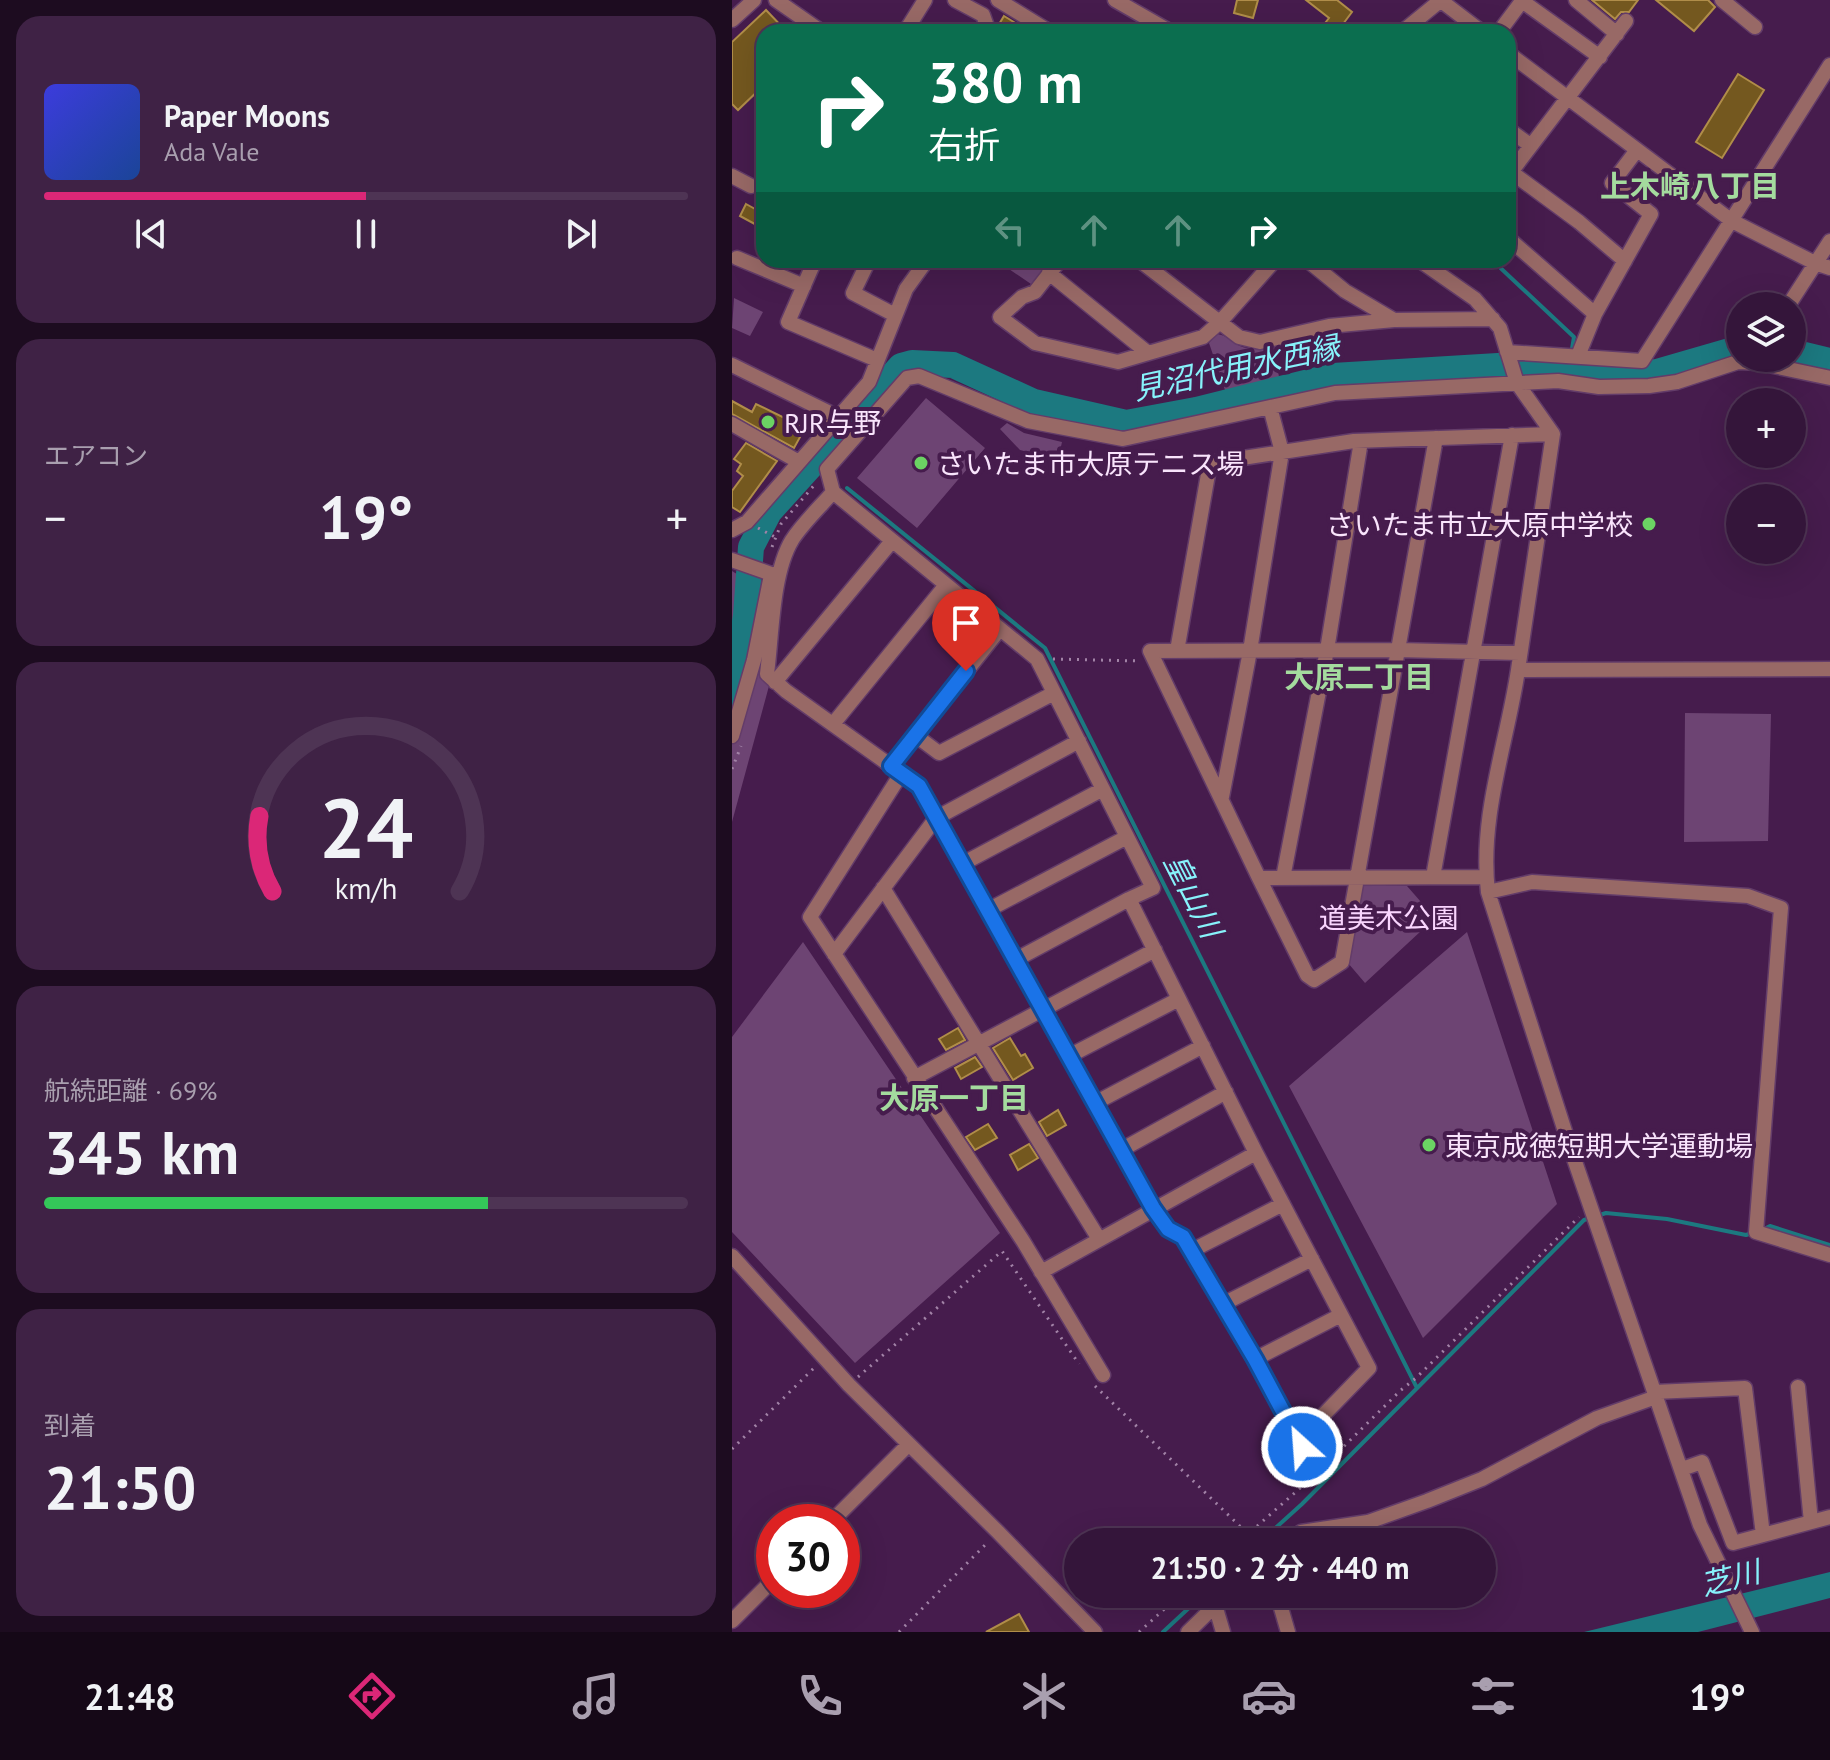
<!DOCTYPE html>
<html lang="ja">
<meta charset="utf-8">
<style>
:root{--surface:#34153a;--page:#3f2245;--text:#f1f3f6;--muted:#a99faf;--line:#4e3454;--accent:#db2777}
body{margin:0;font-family:"PT Sans","Noto Sans JP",sans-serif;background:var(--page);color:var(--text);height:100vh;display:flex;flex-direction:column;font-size:30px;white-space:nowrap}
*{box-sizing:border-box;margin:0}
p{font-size:26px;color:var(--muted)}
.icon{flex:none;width:44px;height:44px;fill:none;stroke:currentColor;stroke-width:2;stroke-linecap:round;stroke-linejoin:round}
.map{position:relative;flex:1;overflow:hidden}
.side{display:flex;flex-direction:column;gap:16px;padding:16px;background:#1d0c20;width:732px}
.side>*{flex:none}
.banner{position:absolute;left:24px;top:24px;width:760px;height:244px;border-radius:24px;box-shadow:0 8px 32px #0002,0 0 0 2px var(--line);background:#0b6e4f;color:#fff;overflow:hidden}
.tools{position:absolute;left:994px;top:292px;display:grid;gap:16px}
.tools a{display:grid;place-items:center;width:80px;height:80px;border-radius:50%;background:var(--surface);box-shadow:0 8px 32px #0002,0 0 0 2px var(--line);font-size:40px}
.speed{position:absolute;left:24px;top:1504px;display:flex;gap:16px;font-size:40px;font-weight:700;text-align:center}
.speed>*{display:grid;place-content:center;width:104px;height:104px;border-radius:50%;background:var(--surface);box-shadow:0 8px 32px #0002,0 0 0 2px var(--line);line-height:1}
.speed .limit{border:12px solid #d22;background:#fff;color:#111}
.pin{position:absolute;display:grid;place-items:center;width:68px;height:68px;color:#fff;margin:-82px -34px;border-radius:50% 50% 50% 0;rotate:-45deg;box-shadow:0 0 8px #0007}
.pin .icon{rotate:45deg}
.me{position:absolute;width:88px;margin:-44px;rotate:334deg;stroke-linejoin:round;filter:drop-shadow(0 0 6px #0008)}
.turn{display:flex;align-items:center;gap:28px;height:168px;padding:0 40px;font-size:36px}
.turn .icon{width:104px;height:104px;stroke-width:2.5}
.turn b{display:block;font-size:56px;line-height:68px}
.lanes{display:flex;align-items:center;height:76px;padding:0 40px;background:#0003;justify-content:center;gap:40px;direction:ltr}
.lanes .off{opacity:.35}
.big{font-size:60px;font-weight:600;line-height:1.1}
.side .widget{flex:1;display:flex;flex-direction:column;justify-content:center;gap:12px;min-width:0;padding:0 28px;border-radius:24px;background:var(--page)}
.side .dial{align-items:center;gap:0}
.dial svg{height:208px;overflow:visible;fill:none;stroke:var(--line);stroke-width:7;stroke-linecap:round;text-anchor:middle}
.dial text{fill:var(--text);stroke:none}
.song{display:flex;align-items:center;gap:24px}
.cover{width:96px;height:96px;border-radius:12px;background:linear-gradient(135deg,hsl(240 70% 55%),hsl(220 70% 35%))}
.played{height:8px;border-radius:4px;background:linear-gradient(90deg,var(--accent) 50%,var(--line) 50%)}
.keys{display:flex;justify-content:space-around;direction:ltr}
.heat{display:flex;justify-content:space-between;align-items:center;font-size:44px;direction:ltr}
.charge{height:12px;border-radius:6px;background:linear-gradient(90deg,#34c759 69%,var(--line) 0)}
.trip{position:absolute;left:332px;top:1528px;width:432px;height:80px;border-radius:40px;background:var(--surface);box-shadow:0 8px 32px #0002,0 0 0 2px var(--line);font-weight:600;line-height:80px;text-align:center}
.tab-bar{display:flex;height:128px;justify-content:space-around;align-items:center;background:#150817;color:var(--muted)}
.tab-bar .icon{width:56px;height:56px}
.tab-bar .active{color:var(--accent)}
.tab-bar b{font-size:36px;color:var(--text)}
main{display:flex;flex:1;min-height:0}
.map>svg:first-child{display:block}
.green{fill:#6d4473}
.water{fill:#1c7980}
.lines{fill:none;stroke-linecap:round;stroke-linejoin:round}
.stream{stroke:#1c7980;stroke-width:4}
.river{stroke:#1c7980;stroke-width:26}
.building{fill:#74581f;stroke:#b08d49;stroke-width:2}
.minor-casing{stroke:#633c69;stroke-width:17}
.path{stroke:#a283a7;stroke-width:3;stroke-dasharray:2 6;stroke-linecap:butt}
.minor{stroke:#986966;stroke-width:14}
.route-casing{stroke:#114b97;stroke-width:20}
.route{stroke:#1a73e8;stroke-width:14}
.poi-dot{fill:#6bd363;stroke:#461c4d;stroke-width:3}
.labels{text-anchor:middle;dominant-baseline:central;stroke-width:8;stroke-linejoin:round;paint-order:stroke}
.poi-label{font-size:28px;fill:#f9e4fc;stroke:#461c4d;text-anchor:start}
.park-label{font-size:28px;fill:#f9d5fe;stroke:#461c4d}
.neighbourhood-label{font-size:30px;font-weight:bold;fill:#a4db9e;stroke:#461c4d}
.water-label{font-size:30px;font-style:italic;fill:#87f2fb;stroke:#461c4d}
</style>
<main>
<section class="side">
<div class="widget">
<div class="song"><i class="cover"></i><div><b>Paper Moons</b><p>Ada Vale</p></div></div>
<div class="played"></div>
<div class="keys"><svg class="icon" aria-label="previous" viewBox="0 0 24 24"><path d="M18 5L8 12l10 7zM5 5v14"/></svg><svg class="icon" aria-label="pause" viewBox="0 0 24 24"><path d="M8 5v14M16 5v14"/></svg><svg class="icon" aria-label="next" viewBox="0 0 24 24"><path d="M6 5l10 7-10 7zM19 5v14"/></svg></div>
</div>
<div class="widget"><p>エアコン</p>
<div class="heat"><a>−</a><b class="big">19°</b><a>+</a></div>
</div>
<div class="widget dial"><svg viewBox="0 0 100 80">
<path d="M14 69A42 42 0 1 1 86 69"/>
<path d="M14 69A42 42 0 0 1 9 40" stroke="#db2777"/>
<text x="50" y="56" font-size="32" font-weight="700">24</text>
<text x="50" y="72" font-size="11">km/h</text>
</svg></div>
<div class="widget"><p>航続距離 · 69%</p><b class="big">345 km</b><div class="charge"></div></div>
<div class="widget"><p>到着</p><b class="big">21:50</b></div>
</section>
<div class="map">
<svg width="1098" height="1632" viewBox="0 0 1098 1632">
<rect width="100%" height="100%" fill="#461c4d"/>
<!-- green -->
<path class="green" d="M278,260H321L303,284H299L274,267Z
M2,298L31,312L18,336L0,328Z
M485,334C495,335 499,342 508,346C519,351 531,348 542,346L547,377L494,393L477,343Z
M194,398L253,448L185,528L125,478Z
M275,423L292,433L330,442L326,460L288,450L268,429Z
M0,571L22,585L28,600L16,660L37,686L0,822Z
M953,713L1039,714L1036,841L952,842Z
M629,886H675L703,918L633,983L616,963Z
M735,932L825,1204L691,1338L557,1086Z
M71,942L268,1233L123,1363L0,1232V1037Z"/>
<!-- water -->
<path class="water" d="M1098,1572V1598L966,1632H852Z"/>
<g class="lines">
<!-- stream -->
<path class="stream" d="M760,260L842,337L837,366
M115,488L313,648L685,1388
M1032,1229L1038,1226L1098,1245
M528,1542L570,1504L852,1220L874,1213L935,1219L1014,1235L1020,1233
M431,1632L472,1594"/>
<!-- river -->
<path class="river" d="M1060,352L1098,361
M0,699L14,616L19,547L37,512L169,366L180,363L221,365L302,402L394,423L464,410L601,376L799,364L891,373L925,372L1008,348"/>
</g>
<!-- building -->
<path class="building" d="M505,0H526L521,18L502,13Z
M574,0H605L620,12L605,32H586L597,18Z
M860,0H906L897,12H889L883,19Z
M924,0H976L983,7L962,31Z
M34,10L55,32H32V85L6,110L0,104V42Z
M272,16L285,24L280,32H267L266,26Z
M1006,74L1032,90L990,158L964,142Z
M14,204L32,214V229L8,216Z
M0,401L20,412L24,404L73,428L62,448L0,414Z
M14,443L45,461L8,512L0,507V491L11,476L5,471L9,464L2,459Z
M226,1028L233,1040L214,1050L207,1039Z
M278,1038L289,1056L293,1054L301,1068L281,1080L261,1048Z
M243,1057L250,1067L229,1079L223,1068Z
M326,1110L334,1125L315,1136L307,1122Z
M256,1124L265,1138L243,1150L234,1137Z
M297,1144L306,1158L286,1170L278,1155Z
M287,1614L297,1632H254Z"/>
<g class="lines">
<defs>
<path id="minor" d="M44,0L90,32
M223,0L251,15L257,32
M266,0L318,32
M383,0L439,32
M708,0L750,32
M844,0L885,34
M990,0L1023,27
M0,20L22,0
M173,32L193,0
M670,32L709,0
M767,32L790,1L868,57
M776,53L1000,221L1083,263L1098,268
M776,129L798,145
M779,172L847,222L893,261
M0,176L19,186
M776,176L894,21
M776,238L863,314
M5,258L72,286
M83,260L56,322L145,360
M137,260L121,293L163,315
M328,260L303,292L290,297L268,317L303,343L386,362L471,337L488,322L543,260
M407,260L507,337L528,342L597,326L662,320L761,319
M575,260L613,291L662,320
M687,260L743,299L768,328L785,383L821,434C809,513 798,591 786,670C775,743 747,817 756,892L839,1150L968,1525L1020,1632
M317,273L416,353
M1056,306L1098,241
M775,352L910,361L1098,65
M852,357L848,351L863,314L919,214L880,183L905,150
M0,365L106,417
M0,424L67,462
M101,492L95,469L175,378L187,376L296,421L391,439L603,393L826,381L867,387L917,386L945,382L1006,362L1027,363L1098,378
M0,530L15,522L137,382L174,289L195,260
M0,560L45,576
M445,651L478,463L622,441L821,434
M786,670L1098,669
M43,682L160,541
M101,724L214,585
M183,735L207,753L322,693
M0,736L22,660L39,575
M159,766L268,629
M169,774L78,917L291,1241L371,1375
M490,797L518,651L550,452L538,407
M230,864L371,789
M701,877L780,435
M754,877L527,878L418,651L666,650L788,653
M527,878L575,975L582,980L610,962L704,438
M551,878L595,650L629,441
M151,888L367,1239
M756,892L800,882L1016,896L1049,908L1024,1232L1098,1255
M256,910L395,837
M102,954L204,818L347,741
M283,960L397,899
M337,1056L447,999
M182,1078L423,950
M363,1103L471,1046
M389,1150L494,1092
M459,1251L551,1204
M0,1256L117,1385L266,1532L363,1632
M309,1272L524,1153
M491,1304L580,1259
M523,1359L609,1315
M1066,1387L1079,1522
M922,1392L1013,1388L1031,1535
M568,1439L451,1237L436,1229L421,1208L187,786L54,691L35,674C40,635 40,573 60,540C71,523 88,507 101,492L305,659L421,888L397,899L524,1153L637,1368L568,1439L586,1472
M950,1469L970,1462L1001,1543L1098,1517
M99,1522L176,1445
M554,1542L569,1532L636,1522L695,1501L750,1479L865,1418L924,1397
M545,1594L556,1632
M483,1605L491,1632
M0,1621L42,1579
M456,1632L495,1594"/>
</defs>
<!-- minor casing -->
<use href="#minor" class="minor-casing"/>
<!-- path -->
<path class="path" d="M26,528L43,537
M40,547L49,524L85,482
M321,659L409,661
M0,769L9,746
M126,1377L270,1251L347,1364
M363,1386L516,1534
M0,1449L84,1366
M595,1463L669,1390L684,1378L847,1217
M507,1542L575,1482
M167,1632L257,1541
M407,1632L449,1594"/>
<!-- minor -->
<use href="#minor" class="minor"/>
</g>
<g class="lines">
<defs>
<path id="route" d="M234,671L159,766L187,786L421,1208L436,1229L451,1237L523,1359L570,1447"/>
</defs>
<!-- route casing -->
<use href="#route" class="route-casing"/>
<!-- route -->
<use href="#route" class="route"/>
</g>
<!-- markers -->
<g class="poi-dot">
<circle cx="36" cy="422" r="8"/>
<circle cx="189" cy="463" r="8"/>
<circle cx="917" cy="524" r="8"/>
<circle cx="697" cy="1145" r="8"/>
</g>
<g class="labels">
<!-- poi labels -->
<g class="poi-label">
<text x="52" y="422">RJR与野</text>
<text x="205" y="463">さいたま市大原テニス場</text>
<text x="901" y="524" text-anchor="end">さいたま市立大原中学校</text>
<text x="713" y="1145">東京成徳短期大学運動場</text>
</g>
<!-- park labels -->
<g class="park-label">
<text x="657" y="917">道美木公園</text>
</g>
<!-- neighbourhood labels -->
<g class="neighbourhood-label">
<text x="958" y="185">上木崎八丁目</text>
<text x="627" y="676">大原二丁目</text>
<text x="222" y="1097">大原一丁目</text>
</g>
<!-- water labels -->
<g class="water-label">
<text transform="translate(504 367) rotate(-12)">見沼代用水西縁</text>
<text transform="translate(462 895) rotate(63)">皇山川</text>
<text transform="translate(998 1577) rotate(-14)">芝川</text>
</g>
</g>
</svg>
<div class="tools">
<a><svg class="icon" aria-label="layers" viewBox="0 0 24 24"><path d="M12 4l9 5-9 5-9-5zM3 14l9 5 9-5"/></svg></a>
<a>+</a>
<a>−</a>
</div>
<div class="speed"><div class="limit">30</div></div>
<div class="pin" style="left:234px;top:671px;background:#d93025"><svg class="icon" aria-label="arrive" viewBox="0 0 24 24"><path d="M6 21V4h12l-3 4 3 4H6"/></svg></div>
<svg class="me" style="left:570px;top:1447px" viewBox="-20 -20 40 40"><circle r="17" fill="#1a73e8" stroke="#fff" stroke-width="3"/><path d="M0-11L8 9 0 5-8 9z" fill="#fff"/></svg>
<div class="trip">21:50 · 2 分 · 440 m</div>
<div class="banner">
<div class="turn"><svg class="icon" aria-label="right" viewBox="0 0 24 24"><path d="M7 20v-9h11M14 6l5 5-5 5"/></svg><div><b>380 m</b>右折</div></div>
<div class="lanes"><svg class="icon off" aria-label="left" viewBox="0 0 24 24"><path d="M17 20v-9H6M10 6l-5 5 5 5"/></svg><svg class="icon off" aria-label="ahead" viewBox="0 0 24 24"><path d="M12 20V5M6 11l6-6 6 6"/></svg><svg class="icon off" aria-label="ahead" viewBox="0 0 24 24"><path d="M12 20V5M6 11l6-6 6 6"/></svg><svg class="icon" aria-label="right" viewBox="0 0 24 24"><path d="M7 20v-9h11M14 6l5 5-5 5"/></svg></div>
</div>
</div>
</main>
<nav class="tab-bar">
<b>21:48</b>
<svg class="icon active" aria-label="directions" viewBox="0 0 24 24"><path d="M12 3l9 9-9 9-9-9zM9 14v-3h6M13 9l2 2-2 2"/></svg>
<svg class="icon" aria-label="music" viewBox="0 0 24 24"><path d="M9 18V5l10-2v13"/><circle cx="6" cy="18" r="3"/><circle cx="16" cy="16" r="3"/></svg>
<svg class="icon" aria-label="phone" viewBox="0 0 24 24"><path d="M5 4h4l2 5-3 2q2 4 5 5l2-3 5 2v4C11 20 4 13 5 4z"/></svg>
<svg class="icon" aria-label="climate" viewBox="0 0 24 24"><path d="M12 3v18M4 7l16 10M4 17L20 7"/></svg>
<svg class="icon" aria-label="car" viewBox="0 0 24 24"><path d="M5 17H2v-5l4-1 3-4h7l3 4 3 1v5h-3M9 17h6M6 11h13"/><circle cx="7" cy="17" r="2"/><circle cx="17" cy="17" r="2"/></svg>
<svg class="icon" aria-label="filters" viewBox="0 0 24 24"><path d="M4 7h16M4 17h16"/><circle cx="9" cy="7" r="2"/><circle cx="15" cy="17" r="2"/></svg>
<b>19°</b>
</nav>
